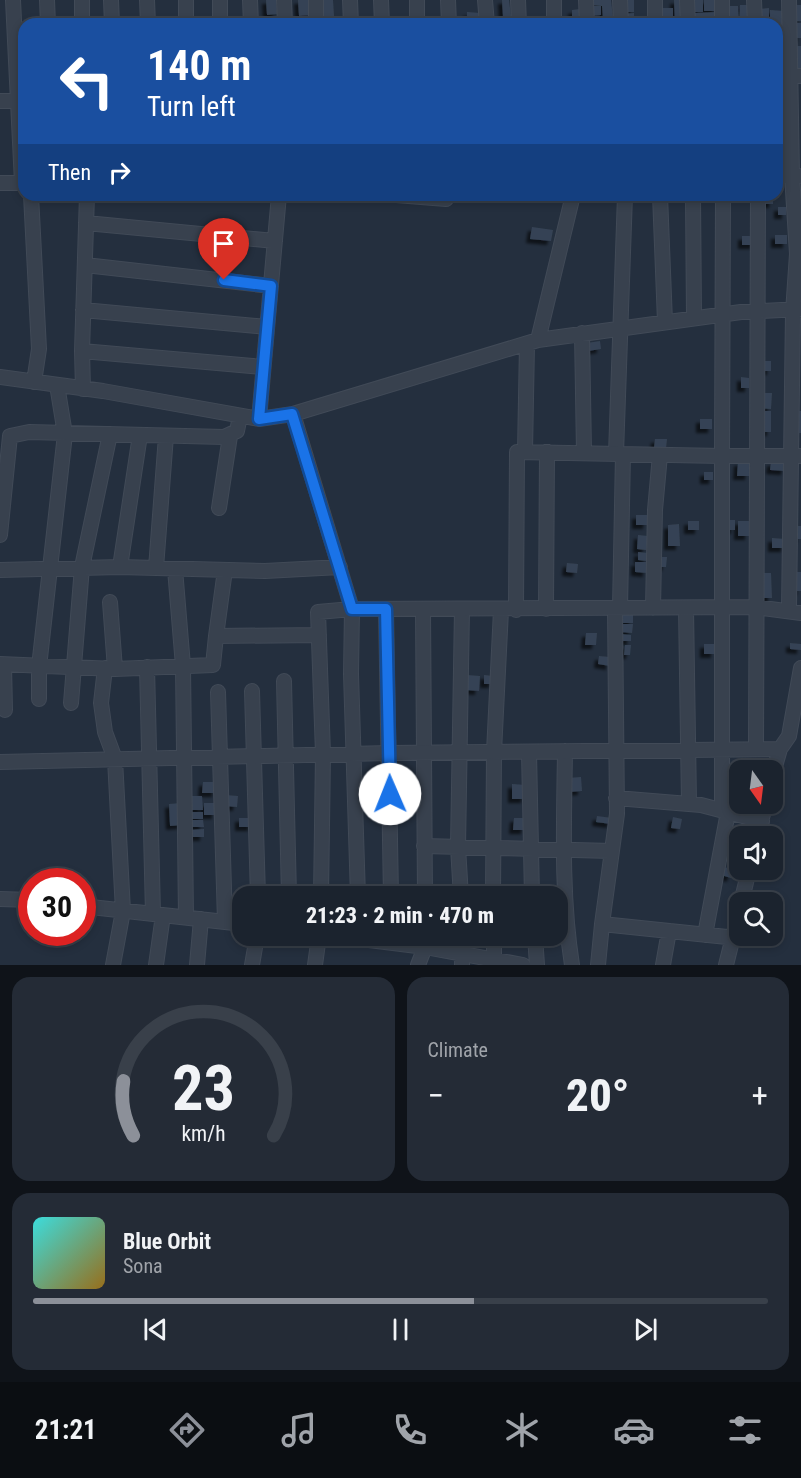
<!DOCTYPE html>
<meta charset="utf-8">
<style>
:root{--surface:#1b232e;--page:#242b36;--text:#f1f3f6;--muted:#a0a4aa;--line:#39404a;--accent:#8c9099}
body{margin:0;font-family:"Roboto Condensed",sans-serif;background:var(--page);color:var(--text);height:100vh;display:flex;flex-direction:column;font-size:22px;white-space:nowrap}
*{box-sizing:border-box;margin:0}
p{font-size:20px;color:var(--muted)}
.icon{flex:none;width:33px;height:33px;fill:none;stroke:currentColor;stroke-width:2;stroke-linecap:round;stroke-linejoin:round}
.map{position:relative;height:965px;overflow:hidden}
.side{display:flex;flex-direction:column;gap:12px;padding:12px;background:#0f1319;flex:1}
.side>*{flex:none}
.top-card{position:absolute;left:18px;top:18px;width:765px;height:183px;border-radius:18px;box-shadow:0 3px 9px #0003,0 0 0 2px var(--line);background:#1a4fa0;color:#fff;overflow:hidden}
.needle{width:39px;rotate:166deg}
.buttons{position:absolute;left:729px;top:760px;display:grid;gap:12px}
.buttons a{display:grid;place-items:center;width:54px;height:54px;border-radius:12px;background:var(--surface);box-shadow:0 3px 9px #0003,0 0 0 2px var(--line);font-size:30px}
.speed{position:absolute;left:18px;top:868px;display:flex;gap:12px;font-size:30px;font-weight:700;text-align:center}
.speed>*{display:grid;place-content:center;width:78px;height:78px;border-radius:50%;background:var(--surface);box-shadow:0 3px 9px #0003,0 0 0 2px var(--line);line-height:1}
.speed .limit{border:9px solid #d22;background:#fff;color:#111}
.pin{position:absolute;display:grid;place-items:center;width:51px;height:51px;color:#fff;margin:-62px -26px;border-radius:50% 50% 50% 0;rotate:-45deg;box-shadow:0 0 6px #0007}
.pin .icon{rotate:45deg}
.me{position:absolute;width:66px;margin:-33px;rotate:359deg;stroke-linejoin:round;filter:drop-shadow(0 0 4px #0008)}
.turn{display:flex;align-items:center;gap:21px;height:126px;padding:0 30px;font-size:27px}
.turn .icon{width:78px;height:78px;stroke-width:2.5}
.turn b{display:block;font-size:42px;line-height:51px}
.then{display:flex;align-items:center;height:57px;padding:0 30px;background:#0003;gap:12px;font-size:22px}
.big{font-size:45px;font-weight:800;line-height:1.1}
.side .card{flex:1;display:flex;flex-direction:column;justify-content:center;gap:9px;min-width:0;padding:0 21px;border-radius:18px;background:var(--page)}
.side .dial{align-items:center;gap:0}
.dial svg{height:156px;overflow:visible;fill:none;stroke:var(--line);stroke-width:7;stroke-linecap:round;text-anchor:middle}
.dial text{fill:var(--text);stroke:none}
.song{display:flex;align-items:center;gap:18px}
.cover{width:72px;height:72px;border-radius:9px;background:linear-gradient(135deg,hsl(180 70% 55%),hsl(40 70% 35%))}
.played{height:6px;border-radius:3px;background:linear-gradient(90deg,var(--accent) 60%,var(--line) 60%)}
.keys{display:flex;justify-content:space-around;direction:ltr}
.heat{display:flex;justify-content:space-between;align-items:center;font-size:33px;direction:ltr}
.side .tiles{flex:1;display:grid;gap:12px;grid-template-columns:1fr 1fr}
.card:last-child{grid-column:span 2}
.trip{position:absolute;left:232px;top:886px;width:336px;height:60px;border-radius:18px;background:var(--surface);box-shadow:0 3px 9px #0003,0 0 0 2px var(--line);font-weight:800;line-height:60px;text-align:center}
.menu{display:flex;height:96px;justify-content:space-around;align-items:center;background:#0b0e12;color:var(--muted)}
.menu .icon{width:42px;height:42px}
.menu .current{color:var(--accent)}
.menu b{font-size:27px;color:var(--text)}
.map>svg:first-child{display:block}
.building{fill:#364354;filter:url(#shadow)}
.lines{fill:none;stroke-linecap:round;stroke-linejoin:round}
.minor-casing{stroke:#414a57;stroke-width:16}
.minor{stroke:#38414e;stroke-width:14}
.route-casing{stroke:#114b97;stroke-width:15}
.route{stroke:#1a73e8;stroke-width:10}
</style>
<div class="map">
<svg width="801" height="965" viewBox="0 0 801 965">
<defs>
<filter id="shadow"><feDropShadow dx="-4" dy="4" stdDeviation="1.5" flood-color="#0009"/></filter>
</defs>
<rect width="100%" height="100%" fill="#242f3e"/>
<!-- building -->
<path class="building" d="M266,0H276L277,14L267,15Z
M298,0H310V15L299,16Z
M321,0H333L334,16L322,17Z
M502,0H509L511,17H503Z
M590,0H611L613,18L603,19L602,6L591,5Z
M623,0H634V12H623Z
M674,0H686V24H675Z
M693,0H703V12H693Z
M704,0H716L717,11H704Z
M740,5H750V23H739Z
M792,5H801V21H792Z
M589,6H601V15L590,16Z
M726,6H738L739,21H726Z
M661,8H673V24H662Z
M769,8V23H760L759,9Z
M581,9L582,24H572V10Z
M770,10L784,11V26L770,24Z
M467,12L480,13V24H467Z
M717,12V24H705V16L704,24H694V13Z
M634,13V24H623L622,14Z
M601,16V24H591V17Z
M792,23H801V38H793Z
M777,31L784,32V41H777Z
M777,42H783L784,54H777Z
M791,46H801V73H791Z
M777,95H785V105H777Z
M777,106H784V114L777,115Z
M783,156L784,168H777V157Z
M773,195V204H762V196Z
M778,207H786V215H778Z
M532,227L553,230L551,241L530,239Z
M775,235H787V244H775Z
M742,236H755V245H742Z
M600,341L601,349L588,351L587,343Z
M764,361H771V371H763Z
M741,377L749,378V388H741Z
M759,393H772L771,409L758,408Z
M759,411H771V432H759Z
M795,411H801V433H795Z
M700,419H712V429H700Z
M655,439H667L666,448H654Z
M738,462H750L749,476H737Z
M771,462L786,463L785,471L770,470Z
M704,472H713V480H704Z
M636,515H648L647,525H636Z
M723,520H735V530H723Z
M688,521H699V530H688Z
M738,521H749V536H738Z
M679,524L680,546H668V525Z
M794,526H801V539H793Z
M638,535L648,536L646,550L637,549Z
M772,538L785,539V548H772Z
M638,552L648,553L647,561L638,560Z
M656,557H667L666,567H655Z
M635,562H647V573L635,572Z
M567,563L578,564L577,573L566,572Z
M795,572H801V591H793Z
M759,573H771L772,598H760Z
M621,614H633V623H620Z
M620,624H633L632,633L620,632Z
M586,633H597L596,645H585Z
M621,634L631,635V641H620Z
M790,643L801,644V650L790,649Z
M704,644H715V654H704Z
M625,645H631L630,655H624Z
M599,656L610,657V666L598,664Z
M467,675L480,676L479,691L466,690Z
M484,675L493,676V684H484Z
M581,777L582,791L569,792L568,778Z
M203,782H216V793H202Z
M512,784L526,785L525,799H512Z
M225,795L238,796L237,807L225,806Z
M191,796H202L203,810H192Z
M181,803L182,825L170,826L169,804Z
M204,803H216V815H204Z
M190,812H203V819H190Z
M597,816L612,818L611,824L596,822Z
M673,817L682,819L680,829L671,828Z
M239,818H252V827H239Z
M514,818H526L525,830H513Z
M190,820H203L204,827H190Z
M204,829V837H191L190,830Z
M723,867L733,869L731,878L721,875Z"/>
<g class="lines">
<defs>
<path id="minor" d="M13,0L22,183
M47,0L48,24
M82,0V24
M111,0L112,24
M147,0L148,24
M186,0V24
M250,0L251,24
M284,0L285,24
M316,0V24
M350,0L351,24
M381,0L382,24
M417,0V24
M448,0L449,24
M485,0L487,24
M518,0L519,24
M554,0V24
M586,0L587,24
M620,0L621,24
M655,0V24
M687,0L688,24
M722,0V24
M754,0L755,24
M220,24V0
M777,75L801,76
M0,101L24,100
M777,176H799
M0,183H24
M31,195L39,349L34,382
M87,195L82,351L263,367
M396,195L446,199L447,195
M660,195L665,322
M693,195L694,318
M723,195L722,456H800
M86,223L275,241
M85,265L271,286
M801,309L741,312L538,340L293,414L352,609L755,607L801,613
M83,310L267,327
M582,333L584,453
M538,340L573,195
M82,351L83,389
M0,377L103,391L259,419L293,414
M259,419L279,195
M525,452L527,344
M616,454L625,195
M219,508L230,436
M0,535L10,436L29,432L224,437L237,431L240,416
M120,567L140,435
M156,568L166,436
M175,569L183,666L186,917
M0,570L120,567L265,571L340,567
M110,602L115,669
M615,608L617,814L602,924L756,940
M620,608L623,454
M653,608L655,510L660,455
M686,608L689,804
M386,609L391,897
M423,609L425,897
M546,609L547,452
M789,609L793,312L797,254L792,175L789,0
M516,610L517,452L722,456V811
M216,636L225,570
M0,664L115,669L213,665L216,636L319,635
M4,665L5,710
M147,667L153,914
M105,668L101,703L105,732L115,759L123,911L113,965
M284,681L289,897
M252,691L258,897
M218,692L225,921
M39,699V667L65,434L57,385
M71,703L82,567L110,434
M756,749L758,195
M565,751C564,823 561,895 572,965
M529,752L532,897
M0,762L390,753L780,749L789,736L801,668
M772,777L780,749
M616,798L701,805L762,821L758,837
M761,821L766,804
M424,846L612,851
M321,897L323,754L318,612L352,609L351,674L358,897
M461,897L458,847L462,609
M493,897L494,752L501,610
M0,899L32,900
M741,903L749,870
M82,906L243,924
M705,935L728,812
M337,936L425,947L523,965
M494,936V959
M535,936L537,965
M156,965L163,915
M197,965L201,919
M252,965L257,936
M315,965L319,936
M418,965L425,947V936
M462,965L463,936
M598,965L602,924
M663,965L669,931
M726,965L740,909"/>
</defs>
<!-- minor casing -->
<use href="#minor" class="minor-casing"/>
<!-- minor -->
<use href="#minor" class="minor"/>
</g>
<g class="lines">
<defs>
<path id="route" d="M224,280L271,286L259,419L292,414L352,609H386L390,794"/>
</defs>
<!-- route casing -->
<use href="#route" class="route-casing"/>
<!-- route -->
<use href="#route" class="route"/>
</g>
</svg>
<div class="buttons">
<a><svg class="needle" viewBox="-14 -14 28 28"><path d="M0-13l5 13h-10z" fill="#e53935"/><path d="M0 13l5-13h-10z" fill="#a0a4aa"/></svg></a>
<a><svg class="icon" aria-label="sound" viewBox="0 0 24 24"><path d="M4 9h4l5-4v14l-5-4H4zM17 9q2 3 0 6"/></svg></a>
<a><svg class="icon" aria-label="search" viewBox="0 0 24 24"><circle cx="10" cy="10" r="6"/><path d="M15 15l6 6"/></svg></a>
</div>
<div class="speed"><div class="limit">30</div></div>
<div class="pin" style="left:224px;top:280px;background:#d93025"><svg class="icon" aria-label="arrive" viewBox="0 0 24 24"><path d="M6 21V4h12l-3 4 3 4H6"/></svg></div>
<svg class="me" style="left:390px;top:794px" viewBox="-20 -20 40 40"><circle r="19" fill="#fff"/><path d="M0-13L10 11 0 6-10 11z" fill="#1a73e8"/></svg>
<div class="trip">21:23 · 2 min · 470 m</div>
<div class="top-card">
<div class="turn"><svg class="icon" aria-label="left" viewBox="0 0 24 24"><path d="M17 20v-9H6M10 6l-5 5 5 5"/></svg><div><b>140 m</b>Turn left</div></div>
<div class="then">Then<svg class="icon" aria-label="right" viewBox="0 0 24 24"><path d="M7 20v-9h11M14 6l5 5-5 5"/></svg></div>
</div>
</div>
<section class="side">
<div class="tiles">
<div class="card dial"><svg viewBox="0 0 100 80">
<path d="M14 69A42 42 0 1 1 86 69"/>
<path d="M14 69A42 42 0 0 1 9 41" stroke="#8c9099"/>
<text x="50" y="56" font-size="32" font-weight="700">23</text>
<text x="50" y="72" font-size="11">km/h</text>
</svg></div>
<div class="card"><p>Climate</p>
<div class="heat"><a>−</a><b class="big">20°</b><a>+</a></div>
</div>
<div class="card">
<div class="song"><i class="cover"></i><div><b>Blue Orbit</b><p>Sona</p></div></div>
<div class="played"></div>
<div class="keys"><svg class="icon" aria-label="previous" viewBox="0 0 24 24"><path d="M18 5L8 12l10 7zM5 5v14"/></svg><svg class="icon" aria-label="pause" viewBox="0 0 24 24"><path d="M8 5v14M16 5v14"/></svg><svg class="icon" aria-label="next" viewBox="0 0 24 24"><path d="M6 5l10 7-10 7zM19 5v14"/></svg></div>
</div>
</div>
</section>
<nav class="menu">
<b>21:21</b>
<svg class="icon current" aria-label="directions" viewBox="0 0 24 24"><path d="M12 3l9 9-9 9-9-9zM9 14v-3h6M13 9l2 2-2 2"/></svg>
<svg class="icon" aria-label="music" viewBox="0 0 24 24"><path d="M9 18V5l10-2v13"/><circle cx="6" cy="18" r="3"/><circle cx="16" cy="16" r="3"/></svg>
<svg class="icon" aria-label="phone" viewBox="0 0 24 24"><path d="M5 4h4l2 5-3 2q2 4 5 5l2-3 5 2v4C11 20 4 13 5 4z"/></svg>
<svg class="icon" aria-label="climate" viewBox="0 0 24 24"><path d="M12 3v18M4 7l16 10M4 17L20 7"/></svg>
<svg class="icon" aria-label="car" viewBox="0 0 24 24"><path d="M5 17H2v-5l4-1 3-4h7l3 4 3 1v5h-3M9 17h6M6 11h13"/><circle cx="7" cy="17" r="2"/><circle cx="17" cy="17" r="2"/></svg>
<svg class="icon" aria-label="filters" viewBox="0 0 24 24"><path d="M4 7h16M4 17h16"/><circle cx="9" cy="7" r="2"/><circle cx="15" cy="17" r="2"/></svg>
</nav>
